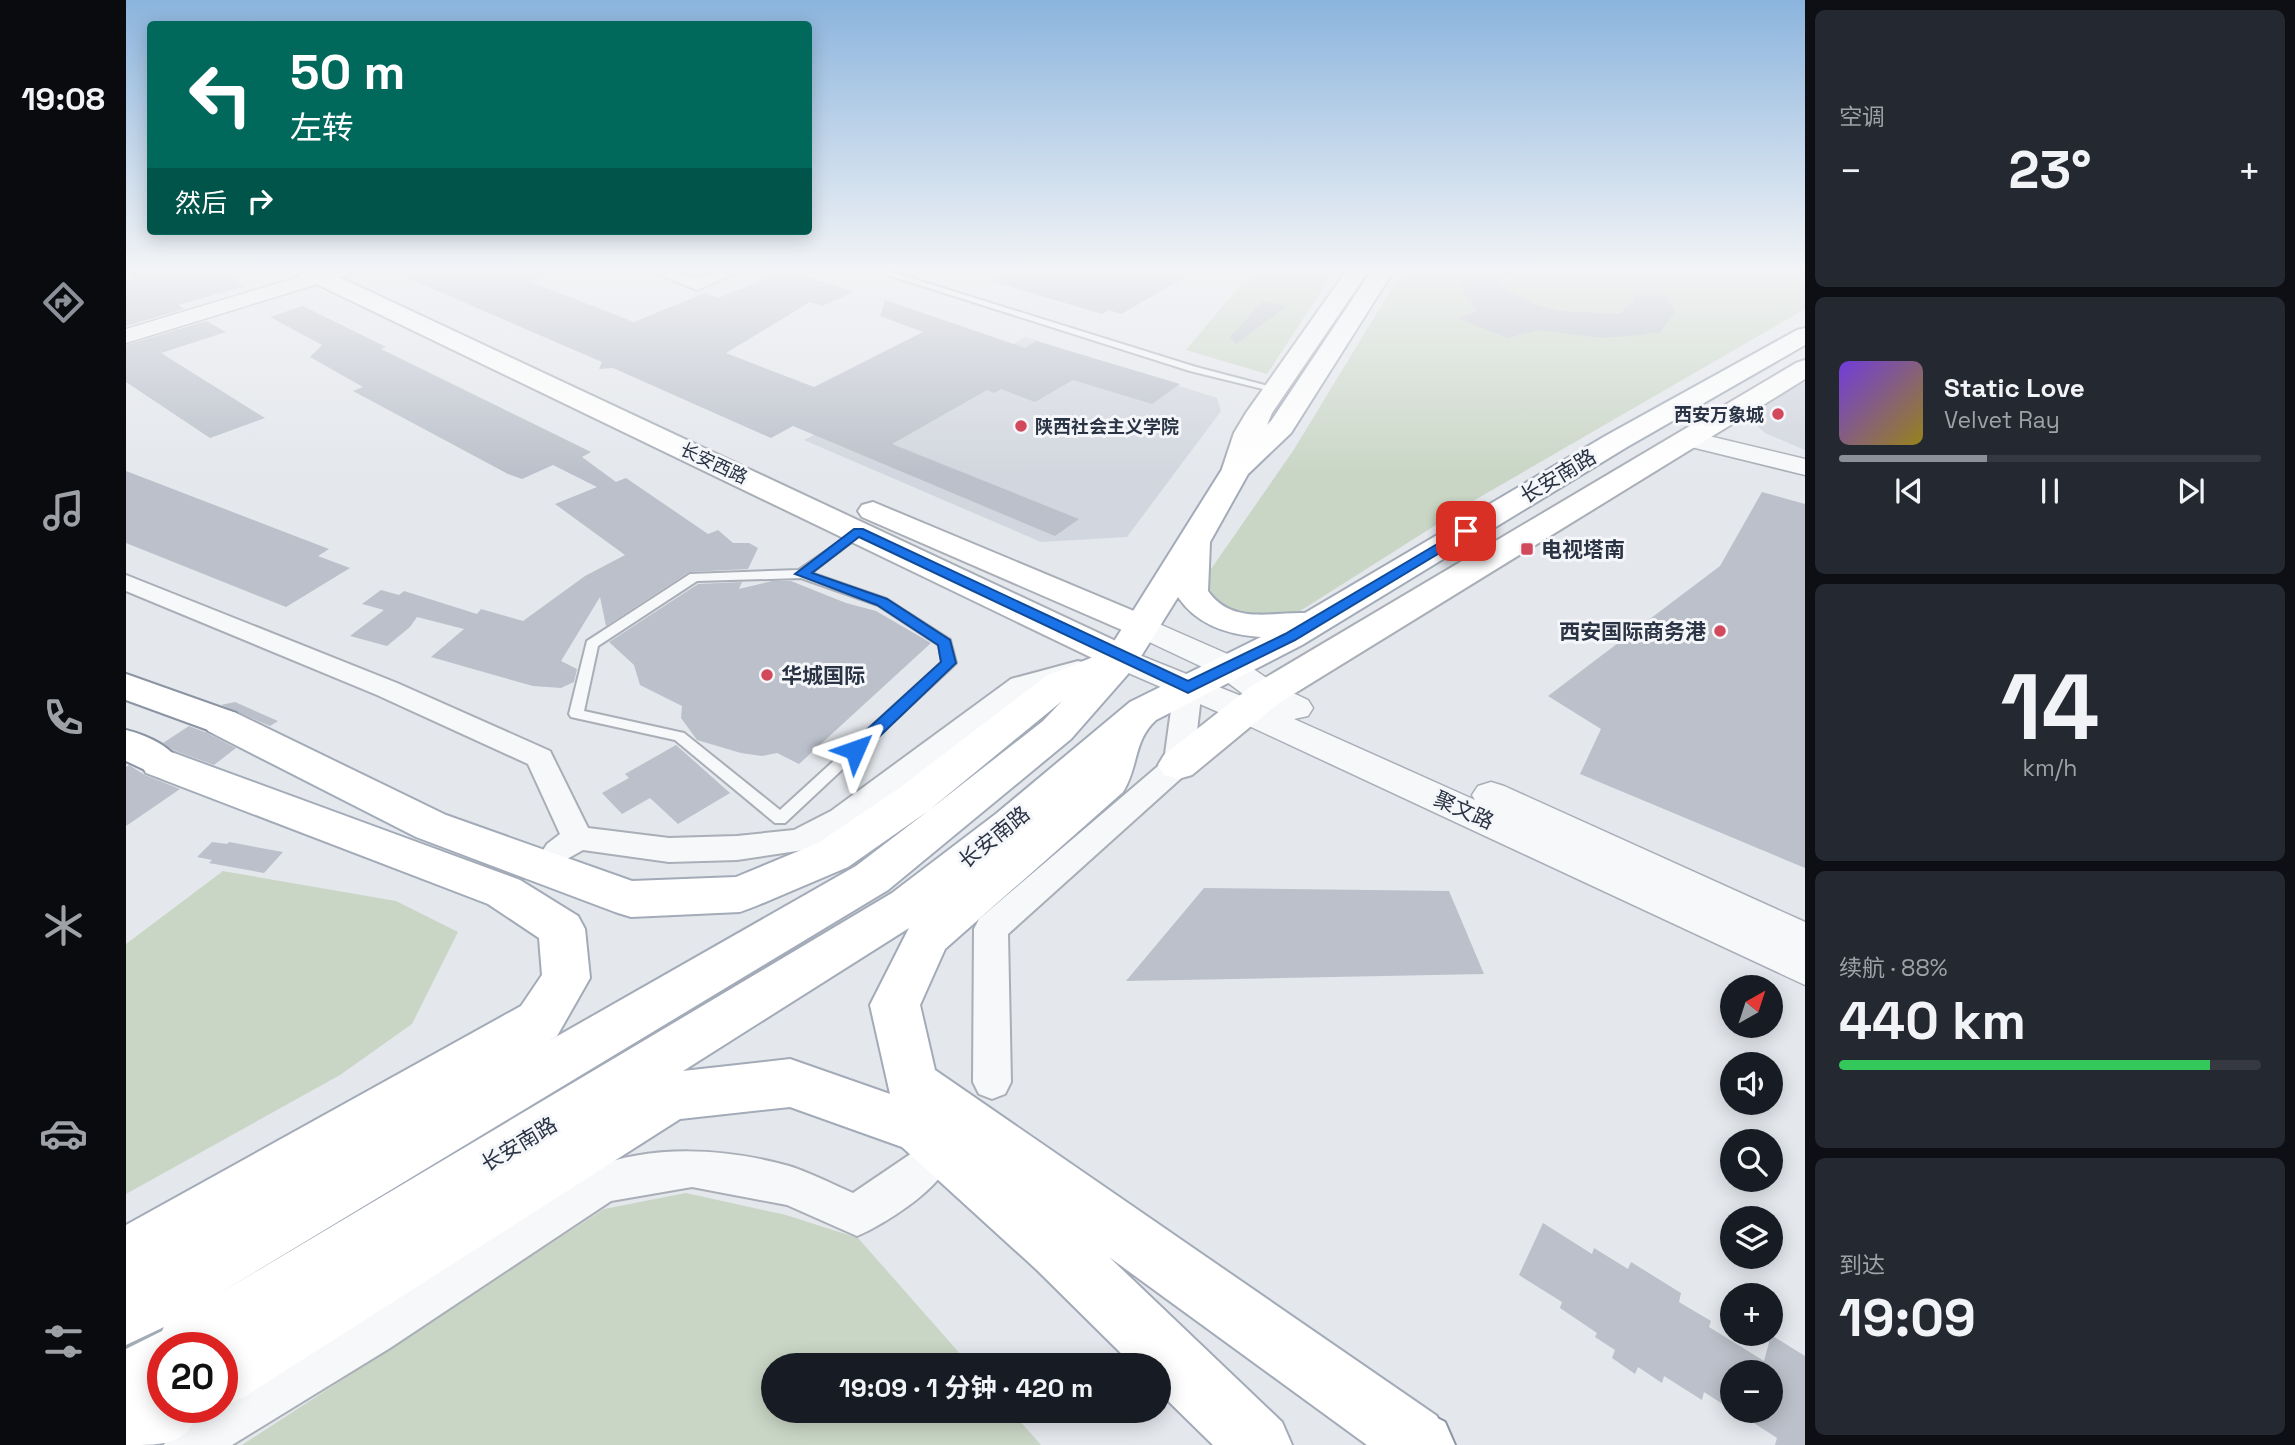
<!DOCTYPE html>
<html lang="zh">
<meta charset="utf-8">
<style>
:root{--surface:#171b24;--page:#242831;--text:#f1f3f6;--muted:#9ea1a6;--line:#363941;--accent:#8c9099}
body{margin:0;font-family:"Space Grotesk","Noto Sans SC",sans-serif;background:var(--page);color:var(--text);height:100vh;display:flex;flex-direction:column;font-size:26px;white-space:nowrap}
*{box-sizing:border-box;margin:0}
p{font-size:23px;color:var(--muted)}
.icon{flex:none;width:38px;height:38px;fill:none;stroke:currentColor;stroke-width:2;stroke-linecap:round;stroke-linejoin:round}
.map{position:relative;flex:1;overflow:hidden}
.panel{display:flex;flex-direction:column;gap:10px;padding:10px;background:#0d0f14;width:490px}
.panel>*{flex:none}
.hud{position:absolute;left:21px;top:21px;width:665px;height:214px;border-radius:7px;box-shadow:0 4px 18px #0003;background:#00695c;color:#fff;overflow:hidden}
.needle{width:46px;rotate:39deg}
.controls{position:absolute;left:1594px;top:975px;display:grid;gap:14px}
.controls a{display:grid;place-items:center;width:63px;height:63px;border-radius:50%;background:var(--surface);box-shadow:0 4px 18px #0003;font-size:35px}
.speed{position:absolute;left:21px;top:1332px;display:flex;gap:14px;font-size:35px;font-weight:700;text-align:center}
.speed>*{display:grid;place-content:center;width:91px;height:91px;border-radius:50%;background:var(--surface);box-shadow:0 4px 18px #0003;line-height:1}
.speed .limit{border:10px solid #d22;background:#fff;color:#111}
.pin{position:absolute;display:grid;place-items:center;width:60px;height:60px;color:#fff;margin:-30px;border-radius:14px;box-shadow:0 4px 10px #0006}
.me{position:absolute;width:77px;margin:-38px;rotate:47deg;stroke-linejoin:round;filter:drop-shadow(0 0 5px #0008)}
.turn{display:flex;align-items:center;gap:24px;height:147px;padding:0 28px;font-size:32px}
.turn .icon{width:91px;height:91px;stroke-width:2.5}
.turn b{display:block;font-size:49px;line-height:60px}
.then{display:flex;align-items:center;height:66px;padding:0 28px;background:#0003;gap:14px;font-size:26px}
.big{font-size:52px;font-weight:700;line-height:1.1}
.panel .card{flex:1;display:flex;flex-direction:column;justify-content:center;gap:10px;min-width:0;padding:0 24px;border-radius:10px;background:var(--page)}
.panel .dial{align-items:center;gap:0}
.dial b{font-size:91px;line-height:1}
.song{display:flex;align-items:center;gap:21px}
.cover{width:84px;height:84px;border-radius:10px;background:linear-gradient(135deg,hsl(260 70% 55%),hsl(50 70% 35%))}
.played{height:7px;border-radius:4px;background:linear-gradient(90deg,var(--accent) 35%,var(--line) 35%)}
.keys{display:flex;justify-content:space-around;direction:ltr}
.heat{display:flex;justify-content:space-between;align-items:center;font-size:38px;direction:ltr}
.charge{height:10px;border-radius:5px;background:linear-gradient(90deg,#34c759 88%,var(--line) 0)}
.trip{position:absolute;left:635px;top:1353px;width:410px;height:70px;border-radius:35px;background:var(--surface);box-shadow:0 4px 18px #0003;font-weight:700;line-height:70px;text-align:center}
main{display:flex;flex:1;min-height:0}
.tab-bar{display:flex;flex-direction:column;width:126px;justify-content:space-around;align-items:center;background:#090b0e;color:var(--muted)}
.tab-bar .icon{width:49px;height:49px}
.tab-bar .on{color:var(--accent)}
.tab-bar b{font-size:32px;color:var(--text)}
.map>svg:first-child{display:block}
.built{fill:#d2d6de}
.green{fill:#c9d6c5}
.building{fill:#bbc0ca}
.lines{fill:none;stroke-linecap:round;stroke-linejoin:round}
.service-casing{stroke:#a9aeb7;stroke-width:4}
.minor-casing{stroke:#a9aeb7;stroke-width:4}
.tertiary-casing{stroke:#a9aeb7;stroke-width:3}
.secondary-casing{stroke:#a9aeb7;stroke-width:4}
.primary-casing{stroke:#a3abb8;stroke-width:4}
.motorway-casing{stroke:#8b94a3;stroke-width:4}
.service{fill:#f7f8fa;fill-rule:evenodd}
.minor{fill:#f7f8fa;fill-rule:evenodd}
.tertiary{fill:#f7f8fa;fill-rule:evenodd}
.secondary{fill:#fff;fill-rule:evenodd}
.primary{fill:#fff;fill-rule:evenodd}
.motorway{fill:#fff;fill-rule:evenodd}
.route{fill:#1a73e8;stroke:#114b97;stroke-width:2}
.poi-dot{fill:#d1495b;stroke:#f4f6f9;stroke-width:2.5}
.labels{text-anchor:middle;dominant-baseline:central;stroke-width:6;stroke-linejoin:round;paint-order:stroke}
.far-poi-label{font-size:18px;font-weight:bold;fill:#2b3445;stroke:#f4f6f9;text-anchor:end}
.far-street-label{font-size:18px;fill:#2b3445;stroke:#f4f6f9}
.street-label{font-size:21px;fill:#2b3445;stroke:#f4f6f9}
.poi-label{font-size:21px;font-weight:bold;fill:#2b3445;stroke:#f4f6f9;text-anchor:start}
</style>
<main>
<nav class="tab-bar">
<b>19:08</b>
<svg class="icon on" aria-label="directions" viewBox="0 0 24 24"><path d="M12 3l9 9-9 9-9-9zM9 14v-3h6M13 9l2 2-2 2"/></svg>
<svg class="icon" aria-label="music" viewBox="0 0 24 24"><path d="M9 18V5l10-2v13"/><circle cx="6" cy="18" r="3"/><circle cx="16" cy="16" r="3"/></svg>
<svg class="icon" aria-label="phone" viewBox="0 0 24 24"><path d="M5 4h4l2 5-3 2q2 4 5 5l2-3 5 2v4C11 20 4 13 5 4z"/></svg>
<svg class="icon" aria-label="climate" viewBox="0 0 24 24"><path d="M12 3v18M4 7l16 10M4 17L20 7"/></svg>
<svg class="icon" aria-label="car" viewBox="0 0 24 24"><path d="M5 17H2v-5l4-1 3-4h7l3 4 3 1v5h-3M9 17h6M6 11h13"/><circle cx="7" cy="17" r="2"/><circle cx="17" cy="17" r="2"/></svg>
<svg class="icon" aria-label="filters" viewBox="0 0 24 24"><path d="M4 7h16M4 17h16"/><circle cx="9" cy="7" r="2"/><circle cx="15" cy="17" r="2"/></svg>
</nav>
<div class="map">
<svg width="1679" height="1445" viewBox="0 0 1679 1445">
<rect width="100%" height="100%" fill="#e4e7ec"/>
<!-- built -->
<path class="built" d="M900,337L1091,398L1095,411L1001,537L915,542L678,440L837,357L858,359Z
M1679,379V450L1639,433L1628,423L1626,415L1630,408Z"/>
<!-- green -->
<path class="green" d="M1127,270H1209L1141,374L1060,350Z
M1277,270H1679V309L1354,497L1152,625L1085,604L1076,582L1167,451Z
M97,871L270,901L332,932L286,1024L214,1075L0,1194V944Z
M560,1193L660,1215L732,1238L844,1365H648V1410L885,1411L915,1445H116L478,1209Z"/>
<!-- building -->
<path class="building" d="M0,270H93L120,286L52,305L58,309L0,326V281L9,278Z
M263,270H429V273L405,282L508,322L579,293L592,298L661,270L728,292L696,306L684,302L600,353L688,387L797,332L754,316L759,300L899,348L910,341L1054,384L1026,404L947,380L909,402L875,389L868,393L861,390L766,444L953,519L929,536L667,426L645,438L487,368L473,369L476,362Z
M888,270H1072L995,314L983,310L976,314L865,281Z
M1339,270H1391L1370,283L1407,304L1434,311L1493,314L1509,300L1508,294L1540,295L1549,312L1533,334L1518,331L1524,334L1478,338L1411,330L1382,338L1331,318L1351,312L1332,282Z
M1137,301L1161,306L1110,344L1104,337Z
M177,306L260,347L255,349L465,452L456,457L490,482L500,478L582,534L592,530L607,543H623L632,548L622,569L563,572L480,626L474,597L435,661L451,669L448,682L435,688L407,686L305,657L338,629L291,617L284,627L261,646L224,636L258,610L236,604L255,590L273,595L278,591L351,614L355,609L397,621L459,576L499,555L429,504L471,487L427,465L396,479L382,474L227,391L237,387L184,357L196,345L144,317Z
M80,321L100,332L35,353L139,418L84,438L0,382V345Z
M0,471L203,549L192,556L224,568L160,607L0,543Z
M1636,492L1679,504V868L1454,774L1475,729L1422,696L1594,566Z
M646,581H665L720,603L750,611L805,643L673,764L651,753L636,756L615,753L571,740L555,718L556,706L514,685L508,665L483,642L572,584L616,582L613,589Z
M109,702L152,721L144,726L95,705Z
M63,726L79,732L110,748L88,765L47,750L37,743Z
M550,745L604,793L552,824L524,798L496,814L476,793L503,778L499,774Z
M3,765L19,775L54,789L0,826V767Z
M86,842L101,844L103,842L157,852L138,873L83,863L86,860L71,857Z
M1078,888L1323,891L1358,974L1000,981Z
M1417,1223L1466,1254L1468,1248L1502,1269L1505,1262L1555,1293L1553,1302L1585,1321L1583,1327L1638,1361L1645,1335L1679,1356V1445H1649L1651,1438L1608,1410H1645V1372H1606V1410L1578,1392L1576,1400L1538,1376L1536,1383L1512,1367L1509,1374L1486,1358L1489,1350L1469,1337L1471,1333L1434,1308L1436,1302L1393,1275Z"/>
<g class="lines">
<defs>
<path id="service" d="M746,270H759L1070,367L1154,389L1149,392L1064,371Z
M732,529L738,532L736,534L685,573L760,599L824,640L830,663L659,823H649L549,740L445,717L443,714L461,641L564,574L673,570ZM675,578L752,605L813,645L816,662L654,810L558,733L458,711L472,646L571,581Z"/>
<path id="minor" d="M523,270H546L571,279L594,270H616L571,290Z
M0,575L271,683L424,751L462,828L543,838L611,836L668,830L705,811L885,679L952,661L961,663L965,669L961,675L905,691L727,827L684,849L611,860L543,862L457,850L432,864L421,860L416,852L421,844L434,834L402,764L251,695L0,591Z
M1062,679L1072,682L1076,688L1067,765L1062,772L882,934L885,1082L879,1094L866,1099L853,1094L847,1082L848,929L853,919L1038,761L1048,688L1052,682Z
M800,1148L814,1153L820,1167C809,1192 757,1225 731,1236L661,1205L566,1187L485,1201L264,1348L106,1445H38C48,1422 71,1407 96,1407V1398L232,1316L463,1169C525,1144 599,1148 663,1166C685,1173 706,1184 727,1193L786,1153Z"/>
<path id="tertiary" d="M196,270H227L224,274L0,343V329Z
M1562,431L1679,459V475L1553,444L1549,439L1553,434Z
M1015,616L1113,659L1152,686L1182,700L1187,708L1182,716L1168,719L1349,800L1346,795L1352,786L1365,782L1378,786L1679,922V985L1106,718L984,665L980,658L984,651L996,648L1125,700L1089,673L1004,633L999,626L1004,619Z"/>
<path id="secondary" d="M169,270H198L1009,650L1014,658L1009,666L996,669L983,666L172,275Z
M1221,270H1243L1146,413L1120,475L1110,478L1100,475L1096,469L1108,433L1120,413Z
M1679,360V379L1153,703L1066,775L1052,779L1038,775L1032,765L1038,755L1127,685L1670,363Z
M747,502L1027,619L1032,626L1027,633L1015,637L1003,633L736,517L732,511L736,505Z"/>
<path id="primary" d="M1246,270H1268L1165,433L1122,474L1084,542L1082,591C1106,625 1145,612 1179,613L1481,435L1671,330L1679,328V345L1501,447L1176,645L1030,720C1007,741 1013,766 997,792L819,949L794,1005L809,1070L1311,1416L1321,1439L1318,1445H1241L983,1257L1156,1422L1166,1445H1087L1032,1391V1365H1007L911,1270L776,1147L664,1107L554,1119L118,1397L96,1406V1348H37V1407H77C59,1445 42,1445 0,1445V1349L36,1331L38,1327L0,1345V1225L395,1006L416,975L413,938L362,904L20,773L14,763L20,753L34,749L48,753L394,880L452,916L459,929L464,978L431,1036L421,1042L730,866L802,811L722,867L630,906L614,912L505,917L489,912L290,837L82,731L77,722L82,713L96,709L110,713L320,815L506,881L610,877L692,843L772,789L920,676L982,651L1100,463L1145,421ZM1052,597C1071,625 1102,635 1135,637L1004,702L871,813L766,893L89,1296L762,890L945,739L1009,666ZM936,701L917,721L802,811ZM783,928L744,1005L764,1094L664,1059L557,1071Z"/>
<path id="motorway" d="M0,674L110,713L115,722L110,731L96,735L0,700Z
M0,730C19,735 44,745 54,763L48,773L34,777L0,761Z
M1288,1406L1319,1422L1329,1445H1258L1255,1439L1265,1416Z"/>
</defs>
<!-- service casing -->
<use href="#service" class="service-casing"/>
<!-- minor casing -->
<use href="#minor" class="minor-casing"/>
<!-- tertiary casing -->
<use href="#tertiary" class="tertiary-casing"/>
<!-- secondary casing -->
<use href="#secondary" class="secondary-casing"/>
<!-- primary casing -->
<use href="#primary" class="primary-casing"/>
<!-- motorway casing -->
<use href="#motorway" class="motorway-casing"/>
<!-- service -->
<use href="#service" class="service"/>
<!-- minor -->
<use href="#minor" class="minor"/>
<!-- tertiary -->
<use href="#tertiary" class="tertiary"/>
<!-- secondary -->
<use href="#secondary" class="secondary"/>
<!-- primary -->
<use href="#primary" class="primary"/>
<!-- motorway -->
<use href="#motorway" class="motorway"/>
</g>
<!-- sky -->
<linearGradient id="sky" x2="0" y2="1"><stop stop-color="#8bb4dd"/><stop offset="0.57" stop-color="#f3f4f6"/><stop offset="1" stop-color="#f3f4f6" stop-opacity="0"/></linearGradient>
<rect width="1679" height="473" fill="url(#sky)"/>
<!-- route -->
<path class="route" d="M1340,527L1345,529V534L1169,640L1062,693L733,537L686,573L761,599L824,640L830,663L735,754L729,755L721,750L723,746L815,662L812,645L751,605L669,574L728,529H737L1062,681L1159,634Z"/>
<!-- markers -->
<g class="poi-dot">
<circle cx="1652" cy="414" r="7"/>
<circle cx="895" cy="426" r="7"/>
<rect x="1394" y="542" width="14" height="14" rx="3.5"/>
<circle cx="1594" cy="631" r="7"/>
<circle cx="641" cy="675" r="7"/>
</g>
<g class="labels">
<!-- far-poi labels -->
<g class="far-poi-label">
<text x="1638" y="414">西安万象城</text>
<text x="909" y="426" text-anchor="start">陕西社会主义学院</text>
</g>
<!-- far-street labels -->
<g class="far-street-label">
<text transform="translate(588 463) rotate(25)">长安西路</text>
</g>
<!-- street labels -->
<g class="street-label">
<text transform="translate(1432 476) rotate(-31)">长安南路</text>
<text transform="translate(1338 810) rotate(24)">聚文路</text>
<text transform="translate(868 837) rotate(-39)">长安南路</text>
<text transform="translate(393 1144) rotate(-31)">长安南路</text>
</g>
<!-- poi labels -->
<g class="poi-label">
<text x="1415" y="549">电视塔南</text>
<text x="1580" y="631" text-anchor="end">西安国际商务港</text>
<text x="655" y="675">华城国际</text>
</g>
</g>
</svg>
<div class="controls">
<a><svg class="needle" viewBox="-14 -14 28 28"><path d="M0-13l5 13h-10z" fill="#e53935"/><path d="M0 13l5-13h-10z" fill="#9ea1a6"/></svg></a>
<a><svg class="icon" aria-label="sound" viewBox="0 0 24 24"><path d="M4 9h4l5-4v14l-5-4H4zM17 9q2 3 0 6"/></svg></a>
<a><svg class="icon" aria-label="search" viewBox="0 0 24 24"><circle cx="10" cy="10" r="6"/><path d="M15 15l6 6"/></svg></a>
<a><svg class="icon" aria-label="layers" viewBox="0 0 24 24"><path d="M12 4l9 5-9 5-9-5zM3 14l9 5 9-5"/></svg></a>
<a>+</a>
<a>−</a>
</div>
<div class="speed"><div class="limit">20</div></div>
<div class="pin" style="left:1340px;top:531px;background:#d93025"><svg class="icon" aria-label="arrive" viewBox="0 0 24 24"><path d="M6 21V4h12l-3 4 3 4H6"/></svg></div>
<svg class="me" style="left:729px;top:750px" viewBox="-20 -20 40 40"><path d="M0-17L14 15 0 8-14 15z" fill="#1a73e8" stroke="#fff" stroke-width="4"/></svg>
<div class="trip">19:09 · 1 分钟 · 420 m</div>
<div class="hud">
<div class="turn"><svg class="icon" aria-label="left" viewBox="0 0 24 24"><path d="M17 20v-9H6M10 6l-5 5 5 5"/></svg><div><b>50 m</b>左转</div></div>
<div class="then">然后<svg class="icon" aria-label="right" viewBox="0 0 24 24"><path d="M7 20v-9h11M14 6l5 5-5 5"/></svg></div>
</div>
</div>
<section class="panel">
<div class="card"><p>空调</p>
<div class="heat"><a>−</a><b class="big">23°</b><a>+</a></div>
</div>
<div class="card">
<div class="song"><i class="cover"></i><div><b>Static Love</b><p>Velvet Ray</p></div></div>
<div class="played"></div>
<div class="keys"><svg class="icon" aria-label="previous" viewBox="0 0 24 24"><path d="M18 5L8 12l10 7zM5 5v14"/></svg><svg class="icon" aria-label="pause" viewBox="0 0 24 24"><path d="M8 5v14M16 5v14"/></svg><svg class="icon" aria-label="next" viewBox="0 0 24 24"><path d="M6 5l10 7-10 7zM19 5v14"/></svg></div>
</div>
<div class="card dial"><b>14</b><p>km/h</p></div>
<div class="card"><p>续航 · 88%</p><b class="big">440 km</b><div class="charge"></div></div>
<div class="card"><p>到达</p><b class="big">19:09</b></div>
</section>
</main>
